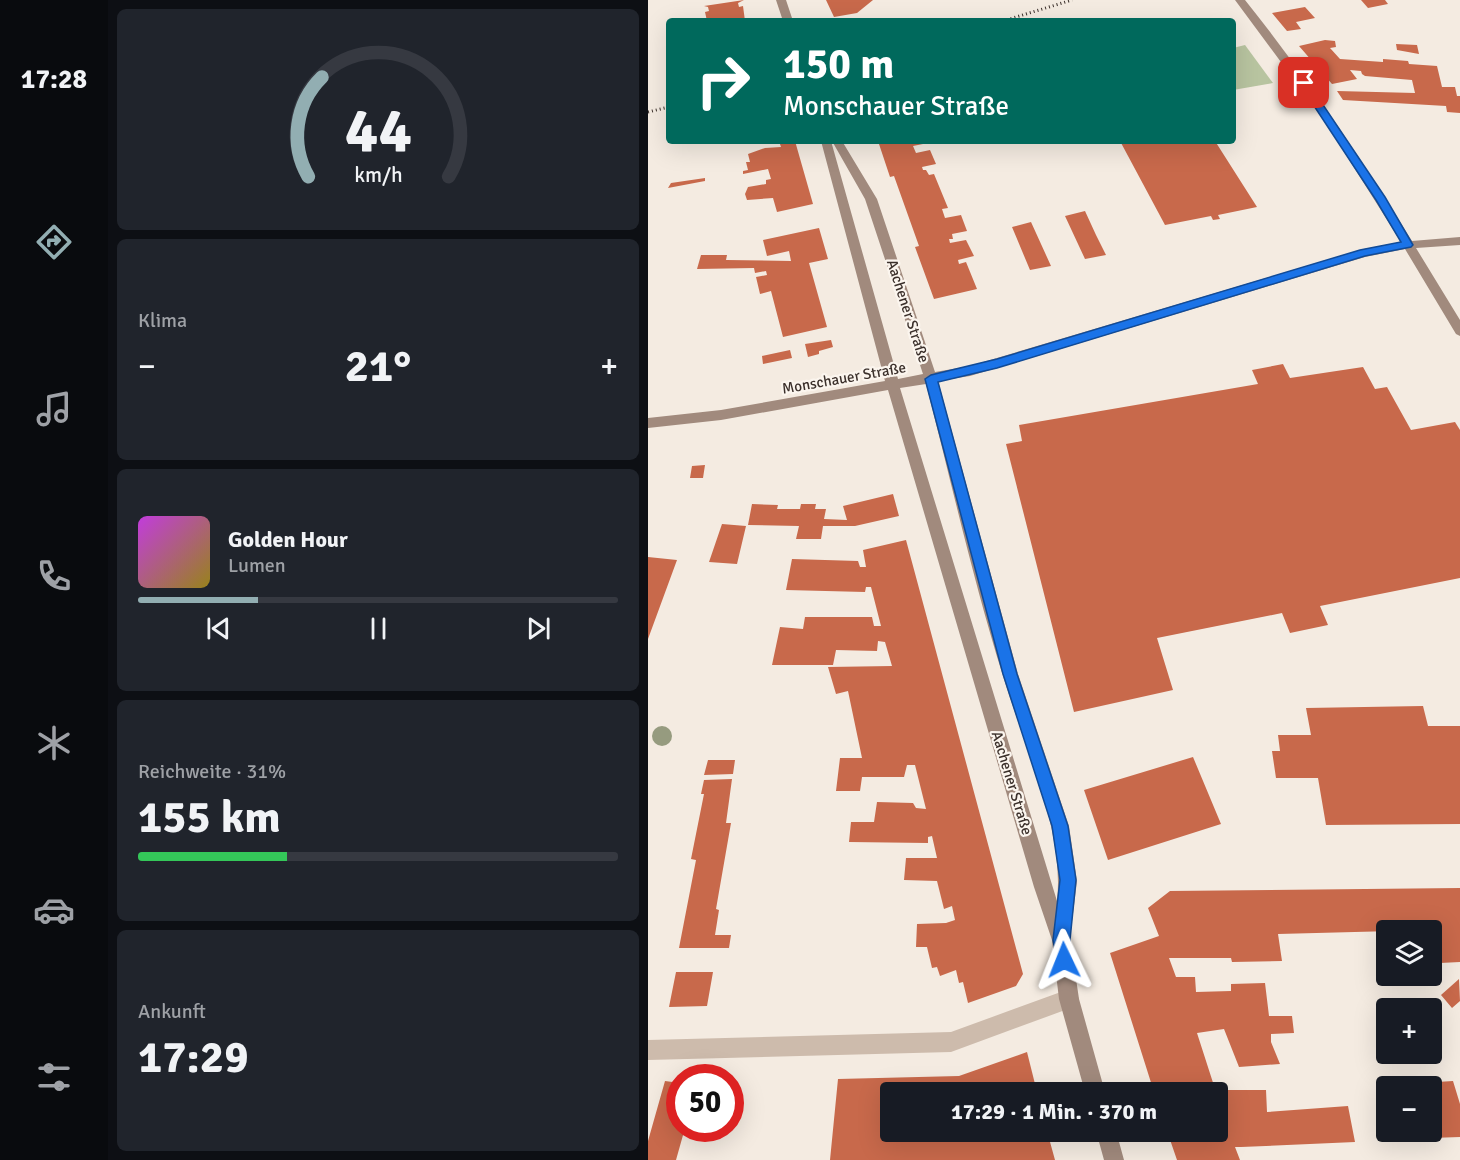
<!DOCTYPE html>
<html lang="de">
<meta charset="utf-8">
<style>
:root{--surface:#171b24;--page:#20242c;--text:#f1f3f6;--muted:#9ea1a6;--line:#363941;--accent:#92aeb2}
body{margin:0;font-family:Signika,sans-serif;background:var(--page);color:var(--text);height:100vh;display:flex;flex-direction:column;font-size:22px;white-space:nowrap}
*{box-sizing:border-box;margin:0}
p{font-size:20px;color:var(--muted)}
.icon{flex:none;width:33px;height:33px;fill:none;stroke:currentColor;stroke-width:2;stroke-linecap:round;stroke-linejoin:round}
.map{position:relative;flex:1;overflow:hidden}
.sheet{display:flex;flex-direction:column;gap:9px;padding:9px;background:#0d0f14;width:540px}
.sheet>*{flex:none}
.banner{position:absolute;left:18px;top:18px;width:570px;height:126px;border-radius:6px;box-shadow:0 6px 24px #0002;background:#00695c;color:#fff;overflow:hidden}
.fabs{position:absolute;left:728px;top:920px;display:grid;gap:12px}
.fabs a{display:grid;place-items:center;width:66px;height:66px;border-radius:6px;background:var(--surface);box-shadow:0 6px 24px #0002;font-size:30px}
.speed{position:absolute;left:18px;top:1064px;display:flex;gap:12px;font-size:30px;font-weight:700;text-align:center}
.speed>*{display:grid;place-content:center;width:78px;height:78px;border-radius:50%;background:var(--surface);box-shadow:0 6px 24px #0002;line-height:1}
.speed .limit{border:9px solid #d22;background:#fff;color:#111}
.pin{position:absolute;display:grid;place-items:center;width:51px;height:51px;color:#fff;margin:-26px;border-radius:12px;box-shadow:0 3px 9px #0006}
.me{position:absolute;width:66px;margin:-33px;rotate:358deg;stroke-linejoin:round;filter:drop-shadow(0 0 4px #0008)}
.turn{display:flex;align-items:center;gap:21px;height:126px;padding:0 18px;font-size:27px}
.turn .icon{width:78px;height:78px;stroke-width:2.5}
.turn b{display:block;font-size:42px;line-height:51px}
.big{font-size:45px;font-weight:800;line-height:1.1}
.sheet .tile{flex:1;display:flex;flex-direction:column;justify-content:center;gap:9px;min-width:0;padding:0 21px;border-radius:9px;background:var(--page)}
.sheet .dial{align-items:center;gap:0}
.dial svg{height:156px;overflow:visible;fill:none;stroke:var(--line);stroke-width:7;stroke-linecap:round;text-anchor:middle}
.dial text{fill:var(--text);stroke:none}
.song{display:flex;align-items:center;gap:18px}
.cover{width:72px;height:72px;border-radius:9px;background:linear-gradient(135deg,hsl(290 70% 55%),hsl(50 70% 35%))}
.played{height:6px;border-radius:3px;background:linear-gradient(90deg,var(--accent) 25%,var(--line) 25%)}
.keys{display:flex;justify-content:space-around;direction:ltr}
.heat{display:flex;justify-content:space-between;align-items:center;font-size:33px;direction:ltr}
.charge{height:9px;border-radius:4px;background:linear-gradient(90deg,#34c759 31%,var(--line) 0)}
.trip{position:absolute;left:232px;top:1082px;width:348px;height:60px;border-radius:6px;background:var(--surface);box-shadow:0 6px 24px #0002;font-weight:800;line-height:60px;text-align:center}
main{display:flex;flex:1;min-height:0}
.dock{display:flex;flex-direction:column;width:108px;justify-content:space-around;align-items:center;background:#090b0e;color:var(--muted)}
.dock .icon{width:42px;height:42px}
.dock .active{color:var(--accent)}
.dock b{font-size:27px;color:var(--text)}
.map>svg:first-child{display:block}
.green{fill:#b8c4a0}
.building{fill:#c8694b}
.lines{fill:none;stroke-linecap:round;stroke-linejoin:round}
.lane{fill:#cdbbac;fill-rule:evenodd}
.secondary{fill:#a18a7d;fill-rule:evenodd}
.rail{stroke:#3b302b;stroke-width:3;stroke-dasharray:1 3;stroke-linecap:butt}
.tree{fill:#969b7f}
.route{fill:#1a73e8;stroke:#114b97;stroke-width:1.5}
.labels{text-anchor:middle;dominant-baseline:central;stroke-width:4.5;stroke-linejoin:round;paint-order:stroke}
.street-label{font-size:15px;fill:#3b302b;stroke:#fbf5ee}
</style>
<main>
<nav class="dock">
<b>17:28</b>
<svg class="icon active" aria-label="directions" viewBox="0 0 24 24"><path d="M12 3l9 9-9 9-9-9zM9 14v-3h6M13 9l2 2-2 2"/></svg>
<svg class="icon" aria-label="music" viewBox="0 0 24 24"><path d="M9 18V5l10-2v13"/><circle cx="6" cy="18" r="3"/><circle cx="16" cy="16" r="3"/></svg>
<svg class="icon" aria-label="phone" viewBox="0 0 24 24"><path d="M5 4h4l2 5-3 2q2 4 5 5l2-3 5 2v4C11 20 4 13 5 4z"/></svg>
<svg class="icon" aria-label="climate" viewBox="0 0 24 24"><path d="M12 3v18M4 7l16 10M4 17L20 7"/></svg>
<svg class="icon" aria-label="car" viewBox="0 0 24 24"><path d="M5 17H2v-5l4-1 3-4h7l3 4 3 1v5h-3M9 17h6M6 11h13"/><circle cx="7" cy="17" r="2"/><circle cx="17" cy="17" r="2"/></svg>
<svg class="icon" aria-label="filters" viewBox="0 0 24 24"><path d="M4 7h16M4 17h16"/><circle cx="9" cy="7" r="2"/><circle cx="15" cy="17" r="2"/></svg>
</nav>
<section class="sheet">
<div class="tile dial"><svg viewBox="0 0 100 80">
<path d="M14 69A42 42 0 1 1 86 69"/>
<path d="M14 69A42 42 0 0 1 21 18" stroke="#92aeb2"/>
<text x="50" y="56" font-size="32" font-weight="700">44</text>
<text x="50" y="72" font-size="11">km/h</text>
</svg></div>
<div class="tile"><p>Klima</p>
<div class="heat"><a>−</a><b class="big">21°</b><a>+</a></div>
</div>
<div class="tile">
<div class="song"><i class="cover"></i><div><b>Golden Hour</b><p>Lumen</p></div></div>
<div class="played"></div>
<div class="keys"><svg class="icon" aria-label="previous" viewBox="0 0 24 24"><path d="M18 5L8 12l10 7zM5 5v14"/></svg><svg class="icon" aria-label="pause" viewBox="0 0 24 24"><path d="M8 5v14M16 5v14"/></svg><svg class="icon" aria-label="next" viewBox="0 0 24 24"><path d="M6 5l10 7-10 7zM19 5v14"/></svg></div>
</div>
<div class="tile"><p>Reichweite · 31%</p><b class="big">155 km</b><div class="charge"></div></div>
<div class="tile"><p>Ankunft</p><b class="big">17:29</b></div>
</section>
<div class="map">
<svg width="812" height="1160" viewBox="0 0 812 1160">
<rect width="100%" height="100%" fill="#f4ebe1"/>
<!-- green -->
<path class="green" d="M597,45L625,83L585,90V48Z"/>
<!-- building -->
<path class="building" d="M96,0L90,3L91,7L95,6L97,21H59L57,12L61,11L60,7L56,6Z
M178,0H225L209,13L186,17Z
M713,0H737L740,4L720,8Z
M657,7L667,18L648,22L653,29L639,31L624,13Z
M677,40L687,41L688,47L682,48L692,59L735,62V59L760,61L761,64L789,66L794,87H807L809,96H812V113L799,112L798,106L695,100L689,91L767,93L764,80L717,76L714,74L713,71L702,70L709,79L684,84L651,46Z
M748,44L769,45L771,54L749,50Z
M131,141H147L165,204L129,212L125,198L99,200L97,194L100,187L118,184V180L123,179L120,169L95,174V171L100,170L98,162H102L100,154L117,148L133,147Z
M230,141H279L280,143L265,146L268,153L282,150L288,164L274,167L275,170H278L281,175L286,174L300,208L294,209L297,218L313,215L319,231L304,234L305,239H301L302,243L318,240L326,256L310,260L311,264L318,262L329,289L286,299L267,247L271,246L246,176L242,177Z
M472,141H567L609,207L570,215L572,219L565,220L563,216L517,225Z
M57,178V181L20,188L23,183Z
M437,211L448,235L458,255L437,259L417,216Z
M383,222L403,266L382,270L364,227Z
M171,228L180,259L161,263L179,327L135,337L123,291L112,294L108,277L119,275L118,271L107,273L106,268L49,269L53,255H79L78,260L143,261L141,251L119,256L115,240Z
M183,340L185,347L171,351V354L160,357L157,344Z
M142,350L144,358L115,364L114,356Z
M635,364L642,378L715,367L727,389L739,387L763,430L807,422L812,430V578L672,606L680,625L642,633L634,613L509,638L525,690L426,712L358,444L374,441L371,425L610,384L604,370Z
M57,465L55,478H42L44,466Z
M245,494L251,516L207,526H175L173,539H148L151,526L100,525L104,504L130,505L129,509H152L153,504H168L167,509H178L176,519L199,520L195,506Z
M74,524L98,526L89,564L61,562Z
M258,540L375,974L368,986L320,1003L315,982L311,983L308,970L292,976L289,967L284,968L279,947H268L269,924L298,923L307,920L304,906L296,909L289,881L256,880L258,858H289L284,836L280,837V843L201,842L203,822H226L229,802L265,803L268,808L278,809L267,765H259L256,777H214L212,791H188L192,758H214L200,691L188,694L180,667L244,666L237,642L230,641L229,651L188,650L185,665H124L132,627L155,629L157,617H224L226,626H233L223,587H218L217,592L138,590L144,559L210,561L212,567H218L215,550Z
M0,557L29,560L0,639Z
M775,706L780,726H812V824L678,825L670,778H628L624,751H632L630,735H663L658,708Z
M545,757L573,824L460,860L436,790Z
M60,760H87L85,774L56,775Z
M84,779L78,823H83L68,909L71,910L67,935H83L81,948H31L48,860L43,859L56,794H53L56,780Z
M812,888V962L792,963L783,930L630,934L634,961L584,962L583,958H521L528,977H547L548,992L583,991V984L617,983L621,1016H644L646,1033L623,1034V1042L632,1064L591,1067L576,1029L549,1033L568,1092H506L462,953L511,936L500,908L522,891Z
M28,972H65L59,1006L21,1007Z
M811,979L812,1001L804,1008L793,995Z
M379,1052L389,1092H243V1131H399L407,1160H182L190,1079L311,1076Z
M17,1081L32,1083V1128H37L28,1160H0V1141Z
M805,1081L812,1104V1137L783,1138V1086H774L773,1083Z
M577,1090H618L619,1112L700,1106L707,1142L593,1147H587L592,1160H529L519,1131H570V1093Z"/>
<g class="lines">
<!-- lane -->
<path class="lane" d="M421,989L428,992L431,999L428,1006L303,1052L0,1060V1040L303,1032Z"/>
<!-- secondary -->
<path class="secondary" d="M128,0H138L145,21H135Z
M587,0H597C658,76 712,157 764,241L812,237V245L768,248L812,320V336L808,334L757,249L717,257L322,376L290,381L370,674L421,826L429,881L422,938L431,999L457,1092H437L411,999L404,940L386,887L240,390L73,420L0,428V418L73,410L237,381L173,141H183L250,379L275,374L217,199L184,141H194L229,199L287,372L322,366L716,249L753,242L676,120ZM278,384C303,481 325,580 355,676C375,743 417,830 409,901L252,388Z
M448,1131H468L476,1160H456Z"/>
<!-- rail -->
<path class="rail" d="M355,21L424,0
M0,112L21,107"/>
</g>
<!-- trees -->
<circle class="tree" cx="14" cy="736" r="10"/>
<!-- route -->
<path class="route" d="M653,81H659L737,197L765,245L763,247L717,256L349,368L290,382L369,674L420,826L428,880L422,940L424,960L422,966L416,969L410,966L405,940L412,880L404,826L355,674L277,379L283,375L349,359L712,250L753,242L728,200L651,83Z"/>
<g class="labels">
<!-- street labels -->
<g class="street-label">
<text transform="translate(260 311) rotate(72)">Aachener Straße</text>
<text transform="translate(196 378) rotate(-10)">Monschauer Straße</text>
<text transform="translate(364 783) rotate(73)">Aachener Straße</text>
</g>
</g>
</svg>
<div class="fabs">
<a><svg class="icon" aria-label="layers" viewBox="0 0 24 24"><path d="M12 4l9 5-9 5-9-5zM3 14l9 5 9-5"/></svg></a>
<a>+</a>
<a>−</a>
</div>
<div class="speed"><div class="limit">50</div></div>
<div class="pin" style="left:656px;top:83px;background:#d93025"><svg class="icon" aria-label="arrive" viewBox="0 0 24 24"><path d="M6 21V4h12l-3 4 3 4H6"/></svg></div>
<svg class="me" style="left:416px;top:960px" viewBox="-20 -20 40 40"><path d="M0-17L14 15 0 8-14 15z" fill="#1a73e8" stroke="#fff" stroke-width="4"/></svg>
<div class="trip">17:29 · 1 Min. · 370 m</div>
<div class="banner">
<div class="turn"><svg class="icon" aria-label="right" viewBox="0 0 24 24"><path d="M7 20v-9h11M14 6l5 5-5 5"/></svg><div><b>150 m</b>Monschauer Straße</div></div>
</div>
</div>
</main>
